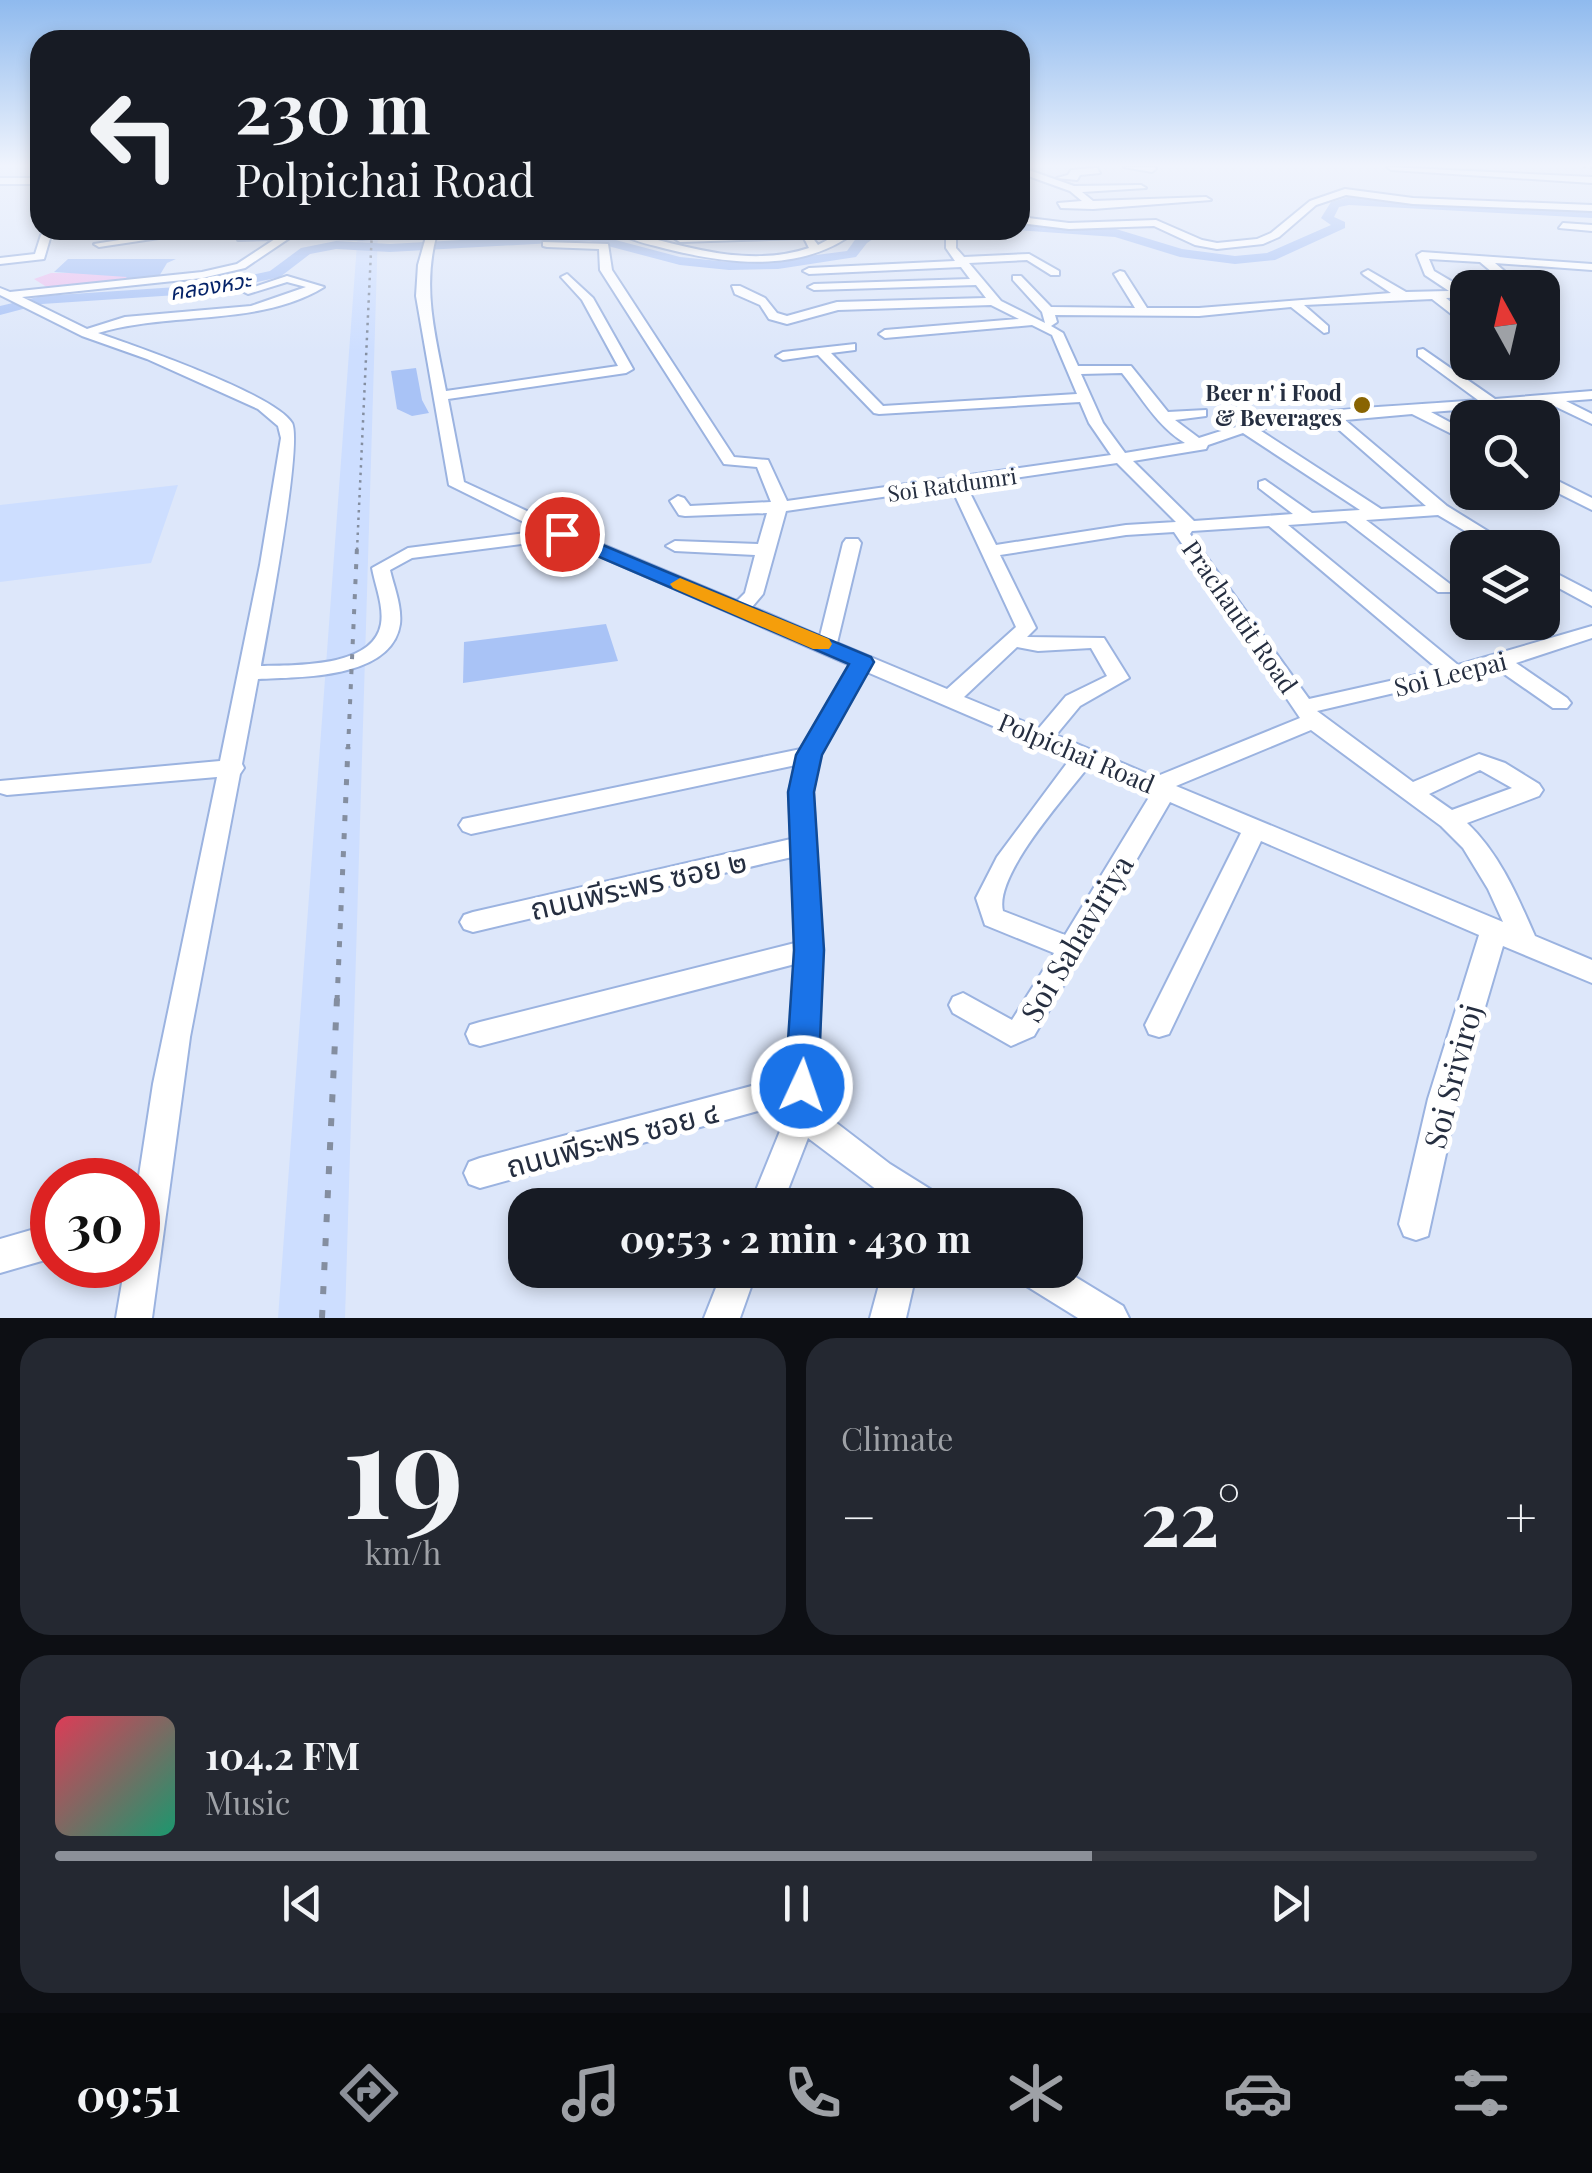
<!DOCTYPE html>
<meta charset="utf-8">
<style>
:root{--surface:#171b24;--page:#242831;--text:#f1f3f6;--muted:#9ea1a6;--line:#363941;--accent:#8c9099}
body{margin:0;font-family:"Playfair Display","Noto Sans Thai",serif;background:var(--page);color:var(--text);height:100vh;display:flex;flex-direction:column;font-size:38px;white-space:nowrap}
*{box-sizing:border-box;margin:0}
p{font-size:32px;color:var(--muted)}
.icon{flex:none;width:55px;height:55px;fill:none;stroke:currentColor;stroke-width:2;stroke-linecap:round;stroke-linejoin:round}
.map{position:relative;height:1318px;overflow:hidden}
.drawer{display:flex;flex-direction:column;gap:20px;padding:20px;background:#0d0f14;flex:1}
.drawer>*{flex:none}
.top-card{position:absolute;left:30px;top:30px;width:1000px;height:210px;border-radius:30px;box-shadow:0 5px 15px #0003;background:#171b24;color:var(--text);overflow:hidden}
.needle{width:65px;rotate:352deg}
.fabs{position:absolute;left:1450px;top:270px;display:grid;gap:20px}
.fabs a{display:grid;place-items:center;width:110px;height:110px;border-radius:20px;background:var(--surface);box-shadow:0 5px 15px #0003;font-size:50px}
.speed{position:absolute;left:30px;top:1158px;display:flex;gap:20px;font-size:50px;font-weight:700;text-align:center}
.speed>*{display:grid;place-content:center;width:130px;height:130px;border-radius:50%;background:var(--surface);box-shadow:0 5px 15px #0003;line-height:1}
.speed .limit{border:15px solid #d22;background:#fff;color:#111}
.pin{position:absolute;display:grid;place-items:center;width:85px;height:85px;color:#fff;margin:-42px;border:5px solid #fff;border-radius:50%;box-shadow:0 2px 10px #0007}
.me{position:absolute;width:110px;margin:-55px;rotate:3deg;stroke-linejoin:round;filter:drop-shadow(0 0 8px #0008)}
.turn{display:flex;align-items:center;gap:35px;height:210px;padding:0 40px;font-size:45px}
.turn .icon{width:130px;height:130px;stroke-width:2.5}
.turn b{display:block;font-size:70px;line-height:85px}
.big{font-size:75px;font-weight:700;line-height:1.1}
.drawer .widget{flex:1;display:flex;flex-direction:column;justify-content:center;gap:15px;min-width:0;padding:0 35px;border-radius:30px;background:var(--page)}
.drawer .dial{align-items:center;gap:0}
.dial b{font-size:130px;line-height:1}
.song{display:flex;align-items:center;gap:30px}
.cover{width:120px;height:120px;border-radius:15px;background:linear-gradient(135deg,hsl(350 70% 55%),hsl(160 70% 35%))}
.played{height:10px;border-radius:5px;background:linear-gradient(90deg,var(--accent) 70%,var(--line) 70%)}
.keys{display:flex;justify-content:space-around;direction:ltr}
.heat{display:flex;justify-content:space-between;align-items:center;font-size:55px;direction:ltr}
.drawer .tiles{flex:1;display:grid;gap:20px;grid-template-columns:1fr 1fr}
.widget:last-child{grid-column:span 2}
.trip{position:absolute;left:508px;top:1188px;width:575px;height:100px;border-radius:30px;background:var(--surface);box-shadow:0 5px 15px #0003;font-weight:700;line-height:100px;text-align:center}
.tab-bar{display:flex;height:160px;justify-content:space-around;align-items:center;background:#090b0e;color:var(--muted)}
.tab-bar .icon{width:70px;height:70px}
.tab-bar .active{color:var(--accent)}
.tab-bar b{font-size:45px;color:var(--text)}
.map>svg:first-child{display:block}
.built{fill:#cddeff}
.green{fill:#ecc4f0}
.water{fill:#a9c3f6}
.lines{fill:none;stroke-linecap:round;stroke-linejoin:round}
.river{fill:#a9c3f6;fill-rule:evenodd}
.minor-casing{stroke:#9bb3e0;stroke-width:4}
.minor{fill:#fff;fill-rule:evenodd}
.rail-far3{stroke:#848ea0;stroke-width:2.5;stroke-dasharray:2.5 5;stroke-linecap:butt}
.rail-far2{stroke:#848ea0;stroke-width:4;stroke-dasharray:5 10;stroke-linecap:butt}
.rail-far1{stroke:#848ea0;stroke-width:5;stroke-dasharray:6 12;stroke-linecap:butt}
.rail{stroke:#848ea0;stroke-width:6;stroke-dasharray:8 16;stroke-linecap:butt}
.route{fill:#1a73e8;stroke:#114b97;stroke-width:2.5}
.slow{fill:#f59e0b}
.poi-dot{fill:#896402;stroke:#fff;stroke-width:4}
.labels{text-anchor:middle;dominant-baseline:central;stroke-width:10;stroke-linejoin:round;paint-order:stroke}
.far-water-label{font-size:22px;font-style:italic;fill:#052369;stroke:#fff}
.far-poi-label{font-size:22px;font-weight:bold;fill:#252e40;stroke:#fff;text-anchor:end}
.far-street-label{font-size:22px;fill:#252e40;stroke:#fff}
.street-label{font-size:25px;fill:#252e40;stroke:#fff}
.near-street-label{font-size:30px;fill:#252e40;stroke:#fff}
</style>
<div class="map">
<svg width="1592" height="1318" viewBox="0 0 1592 1318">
<rect width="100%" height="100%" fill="#dde7fa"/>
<!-- built -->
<path class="built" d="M358,230H378L345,1318H278Z
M178,485L151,563L0,582V505Z"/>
<!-- green -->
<path class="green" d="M51,273H117L128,277L121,282L50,289L34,279Z"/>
<!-- water -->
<path class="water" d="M68,259H176L167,263L158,278L121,282L127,277L54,272Z
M416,368L422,400L429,413L412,416L397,409L391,371Z
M606,624L618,661L463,683L464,642Z"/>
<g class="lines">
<!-- river -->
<path class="river" d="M1348,197L1592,210V218L1349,205L1339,207L1334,217L1345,222V228L1275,260L1235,264L1180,257L1115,237L1015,230H1020V224L1116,229L1182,249L1235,256L1267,253L1331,225L1321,218L1331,202Z
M871,230H886L867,243L856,257L778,269L729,270L680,265L589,241L390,252L336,249L310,254L280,277L207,293L42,304L0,315V306L42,296L207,285L270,271L301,248L336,241L390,244L589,233L680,257L729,262L778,260L847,251L857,237Z"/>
<defs>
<path id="minor" d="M1020,167L1074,186L1141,185L1146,188L1082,192L1093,201L1206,197L1211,200L1093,209L1061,208L1058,203L1082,201L1070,191L1020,173Z
M1124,167H1155L1156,169L1152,172Z
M1387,167L1592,177V183L1391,170Z
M1097,168L1100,173L1080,175L1077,180L1057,178L1068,175L1071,170Z
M0,178H40V184H0Z
M1345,189L1413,198L1592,205V211L1413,204L1346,195L1316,205L1279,237L1263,244L1217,249L1195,245L1154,226L1069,229L1020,223V217L1069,223L1156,220L1202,240L1217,243L1257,239L1271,233L1310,201Z
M1563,223L1592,225V231L1559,228Z
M183,230H212L99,247L94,244Z
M392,230H430L436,237C422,290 436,338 446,391L618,366L582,300L561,277L567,274L593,298L633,369L626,373L448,399L464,482L568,530L737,601L745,593L755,555L675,551L666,546L675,541L758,544L767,513L685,516L679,515L670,501L678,496L684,498L690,506L771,502L757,467L724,464L600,270L599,249L547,247L543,246V242L608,244L612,270L734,457L768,460L787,501L1111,455L1089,423L1080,402L879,414L874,413L818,355L783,360L776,356L783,352L855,344V350L831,353L883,406L1077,394L1052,335L1032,325L885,338L879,334L885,330L1019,319L991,305L838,310L787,324L769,319L760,305L735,294L732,286H740L765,298L777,313L787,316L837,302L986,298L976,285L814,290L808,287L814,284L970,279L961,267L809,274L803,271L809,268L955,261L946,248V230H956V248L964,257L1029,254L1059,271V275H1051L1027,260L969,263L1001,301L1045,323L1042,312L1013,280V276H1021L1051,307L1135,308L1114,274L1120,271L1124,272L1147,308H1199L1391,293L1364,275L1362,273L1368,270L1406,292L1449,291L1425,275L1417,255L1422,252L1592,264V270L1495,263L1524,288H1511L1480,262L1429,259L1434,271L1468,291V297L1446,298L1468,316V327L1432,299L1304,305L1328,326V332L1324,333L1291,307L1199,316L1055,315L1057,322L1051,326L1063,333L1078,366H1131L1168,412L1206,410V416L1175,420L1199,438C1288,407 1384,408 1478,400L1418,356V350L1423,349L1495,399L1592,391V399L1566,401L1592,414V424L1548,403L1431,412L1468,432V442L1412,414L1345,420L1447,506L1515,548H1494L1438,515L1366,520L1450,584L1453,588L1450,592H1438L1346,521L1288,525L1458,665L1592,626V638L1516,663L1567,698L1571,703L1567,708H1553L1497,669L1317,711L1413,782L1479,754L1505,763L1539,784L1543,790L1539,796L1467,823C1499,853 1517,895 1535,936L1592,960V983L1503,946L1458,1099L1428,1236L1416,1240L1404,1236L1399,1224L1428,1099L1479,935L1261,841L1169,1034L1159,1037L1149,1034L1145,1025L1241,833L1170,802L1034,1036L1011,1046L953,1013L949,1005L953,997L963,993L1012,1020L1054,953L985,925L976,898L997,857L1070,759L867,672L820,755L813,792L822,950L817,1108L890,1164L938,1194L942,1205H897L808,1138L782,1205H750L787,1114V1103L480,1188L469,1184L464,1173L469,1162L480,1158L789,1076L795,964L480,1046L470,1043L466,1034L470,1025L480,1022L795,943L792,857L473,932L464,929L460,922L464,915L473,912L791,839L789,792L796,765L471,834L463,831L459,825L463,819L801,749L850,665L560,539L412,558L390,570C394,587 402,606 400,624C392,679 300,677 258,679L242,764L244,768L240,774L190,1037L152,1318H116L125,1265H138V1182L153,1084L217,777L7,795L0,793V781L220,761L260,565L281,438L278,426L258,409L147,359L82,336L0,295V288L10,292L202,272L237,264L275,239L238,240L242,235ZM422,233L426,237L418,265L416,296L449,485L542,531L408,548L372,568C375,585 384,606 381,624C373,668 295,665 261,666C267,632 303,443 292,423C275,394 135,346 98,333C170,311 259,327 324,287L287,276L242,291L248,294L287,282L306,287L251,306L125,317L87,329L22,297L202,278L245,268L291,237L362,239ZM1122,373C1142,398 1158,427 1185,443L1125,453L1103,423L1081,374ZM1329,421L1426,506L1381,509L1258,429ZM1243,433L1360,510L1312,513L1265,480L1259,482V488L1293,514L1194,521L1133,461L1206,449L1208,445ZM1117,463L1176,522L1126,525L996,545L966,485ZM951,487L1016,627L947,689L837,643L861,543L858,539H846L843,543L820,636L752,607L763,594L786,511ZM1269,526L1439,670L1309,699L1190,534L1192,531ZM1174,532L1300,718L1155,777L1056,735L1080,706L1129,678L1104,638L1027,637L1036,628L1000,555L1126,535ZM1017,647L1038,651L1091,648L1107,676L1066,696L1039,728L964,697ZM1311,730L1441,826L1463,848L1488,889L1503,922L1176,786ZM1088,767L1151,794L1065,935L1003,911C994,875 1066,796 1088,767ZM1480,770L1512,788L1452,810L1429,794Z
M846,230H858C804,273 731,265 667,249C652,245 636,242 623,235L628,232C686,247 750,268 809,248L804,238L680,242L675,239L680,236L808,232L818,245Z
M46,232L51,235L44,259L0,264V258L35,254L41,235Z
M1542,473L1592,498V510L1542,485Z
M1542,566L1592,592V606L1542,579Z
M52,1224V1258L0,1273V1239Z
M723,1270H757L740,1318H704Z
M883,1270H917L906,1318H870Z
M1015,1270H1064L1123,1306L1129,1318H1078L1020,1282Z"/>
</defs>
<!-- minor casing -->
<use href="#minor" class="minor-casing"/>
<!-- minor -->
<use href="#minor" class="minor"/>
<!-- rail-far3 -->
<path class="rail-far3" d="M1583,167L1592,168
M357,550L372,230"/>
<!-- rail-far2 -->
<path class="rail-far2" d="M348,749L357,547"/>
<!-- rail-far1 -->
<path class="rail-far1" d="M337,1001L348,747"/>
<!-- rail -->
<path class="rail" d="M322,1318L337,998"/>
</g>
<!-- sky -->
<linearGradient id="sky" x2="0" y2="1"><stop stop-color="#8fbaee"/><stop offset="0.47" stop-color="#f0f4fd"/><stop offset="1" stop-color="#f0f4fd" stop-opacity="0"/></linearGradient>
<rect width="1592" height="352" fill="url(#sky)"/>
<!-- route -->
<path class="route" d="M562,528L871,657L874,662L822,755L814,792L824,950L818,1086L814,1097L802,1101L789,1097L785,1086L794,950L788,792L796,755L849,664L555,538V530Z"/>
<!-- slow -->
<path class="slow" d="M680,578L829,639L832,644L829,649H813L673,588L670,584Z"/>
<!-- markers -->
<circle class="poi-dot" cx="1362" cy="405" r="10"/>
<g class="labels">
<!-- far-water labels -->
<g class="far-water-label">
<text transform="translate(210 285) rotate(-9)">คลองหวะ</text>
</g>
<!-- far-poi labels -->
<g class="far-poi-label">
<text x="1342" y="392">Beer n' i Food<tspan x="1342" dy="25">&amp; Beverages</tspan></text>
</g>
<!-- far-street labels -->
<g class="far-street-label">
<text transform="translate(952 484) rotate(-8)">Soi Ratdumri</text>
</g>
<!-- street labels -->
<g class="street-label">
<text transform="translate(1241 616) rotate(55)">Prachautit Road</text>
<text transform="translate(1450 673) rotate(-14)">Soi Leepai</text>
<text transform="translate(1077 752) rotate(23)">Polpichai Road</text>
</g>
<!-- near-street labels -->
<g class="near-street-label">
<text transform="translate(638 884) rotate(-13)">ถนนพีระพร ซอย ๒</text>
<text transform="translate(1076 938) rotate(-59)">Soi Sahaviriya</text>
<text transform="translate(1452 1076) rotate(-75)">Soi Sriviroj</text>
<text transform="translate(612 1138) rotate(-15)">ถนนพีระพร ซอย ๔</text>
</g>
</g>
</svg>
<div class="fabs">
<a><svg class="needle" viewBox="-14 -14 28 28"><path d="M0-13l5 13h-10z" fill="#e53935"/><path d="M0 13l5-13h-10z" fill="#9ea1a6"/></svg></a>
<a><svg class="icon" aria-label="search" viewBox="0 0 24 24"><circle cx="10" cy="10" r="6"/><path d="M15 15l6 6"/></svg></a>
<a><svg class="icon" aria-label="layers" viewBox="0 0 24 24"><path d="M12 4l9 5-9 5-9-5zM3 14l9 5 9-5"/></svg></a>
</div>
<div class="speed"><div class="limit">30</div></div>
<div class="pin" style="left:562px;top:534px;background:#d93025"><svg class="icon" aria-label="arrive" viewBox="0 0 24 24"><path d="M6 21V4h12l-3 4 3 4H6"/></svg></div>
<svg class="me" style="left:802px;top:1086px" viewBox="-20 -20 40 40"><circle r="17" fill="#1a73e8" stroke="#fff" stroke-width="3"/><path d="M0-11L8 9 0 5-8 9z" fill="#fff"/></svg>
<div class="trip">09:53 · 2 min · 430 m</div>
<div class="top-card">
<div class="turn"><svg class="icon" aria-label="left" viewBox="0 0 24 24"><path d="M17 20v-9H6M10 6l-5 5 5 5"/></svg><div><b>230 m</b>Polpichai Road</div></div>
</div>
</div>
<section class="drawer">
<div class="tiles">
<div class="widget dial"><b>19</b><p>km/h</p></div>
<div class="widget"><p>Climate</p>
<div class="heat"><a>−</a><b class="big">22°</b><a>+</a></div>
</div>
<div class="widget">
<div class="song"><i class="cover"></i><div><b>104.2 FM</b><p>Music</p></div></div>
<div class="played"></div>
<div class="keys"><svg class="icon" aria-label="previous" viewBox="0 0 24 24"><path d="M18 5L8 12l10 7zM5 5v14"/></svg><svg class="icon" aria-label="pause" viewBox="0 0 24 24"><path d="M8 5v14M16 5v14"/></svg><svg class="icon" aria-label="next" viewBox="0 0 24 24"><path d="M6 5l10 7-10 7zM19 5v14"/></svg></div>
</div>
</div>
</section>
<nav class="tab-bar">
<b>09:51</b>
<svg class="icon active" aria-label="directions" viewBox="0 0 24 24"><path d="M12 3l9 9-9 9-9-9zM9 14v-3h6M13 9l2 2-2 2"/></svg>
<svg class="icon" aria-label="music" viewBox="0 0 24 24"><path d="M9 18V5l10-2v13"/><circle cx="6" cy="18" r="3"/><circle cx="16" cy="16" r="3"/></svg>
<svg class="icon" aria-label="phone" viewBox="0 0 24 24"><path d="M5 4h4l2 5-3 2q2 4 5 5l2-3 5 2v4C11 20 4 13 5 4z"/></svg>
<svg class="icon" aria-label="climate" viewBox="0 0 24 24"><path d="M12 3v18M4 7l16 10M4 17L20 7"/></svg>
<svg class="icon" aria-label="car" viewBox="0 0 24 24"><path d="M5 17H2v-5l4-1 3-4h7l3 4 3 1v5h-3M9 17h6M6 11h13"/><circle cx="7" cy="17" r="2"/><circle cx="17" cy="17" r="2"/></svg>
<svg class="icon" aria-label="filters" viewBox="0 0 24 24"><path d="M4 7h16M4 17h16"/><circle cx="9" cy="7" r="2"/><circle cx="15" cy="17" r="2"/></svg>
</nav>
